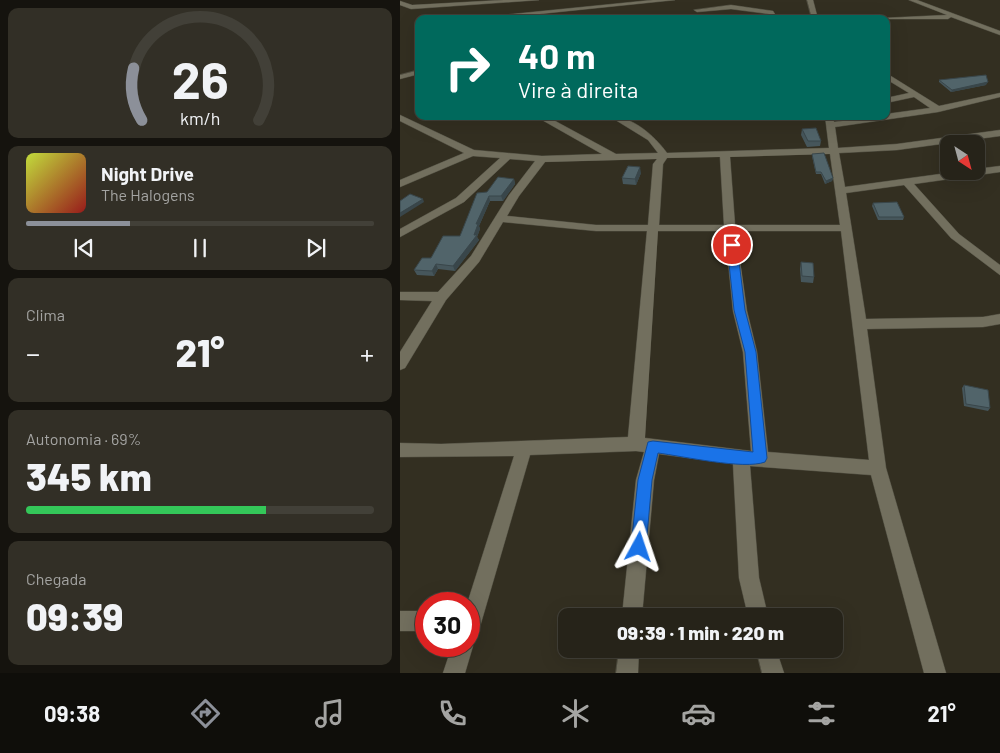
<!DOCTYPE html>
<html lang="pt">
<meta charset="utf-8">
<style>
:root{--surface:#262319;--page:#322f26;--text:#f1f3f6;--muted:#a4a4a2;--line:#424038;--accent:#8c9099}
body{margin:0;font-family:Barlow,sans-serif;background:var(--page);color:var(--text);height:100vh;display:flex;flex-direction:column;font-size:19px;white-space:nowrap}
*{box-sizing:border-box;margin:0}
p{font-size:16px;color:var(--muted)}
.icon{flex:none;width:28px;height:28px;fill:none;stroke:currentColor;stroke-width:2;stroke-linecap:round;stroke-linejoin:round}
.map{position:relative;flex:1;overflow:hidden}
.side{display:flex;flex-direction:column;gap:8px;padding:8px;background:#15130e;width:400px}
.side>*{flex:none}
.top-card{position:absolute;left:15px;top:15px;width:475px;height:105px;border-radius:10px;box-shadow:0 5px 20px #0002,0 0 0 1px var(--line);background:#00695c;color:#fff;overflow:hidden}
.needle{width:32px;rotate:144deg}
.fabs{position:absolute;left:540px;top:135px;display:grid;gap:10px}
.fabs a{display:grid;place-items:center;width:45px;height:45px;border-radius:10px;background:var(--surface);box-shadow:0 5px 20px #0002,0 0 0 1px var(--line);font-size:25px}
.speed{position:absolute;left:15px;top:592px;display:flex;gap:10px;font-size:25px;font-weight:700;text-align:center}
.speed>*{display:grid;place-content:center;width:65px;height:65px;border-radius:50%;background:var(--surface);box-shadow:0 5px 20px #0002,0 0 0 1px var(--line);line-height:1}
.speed .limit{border:8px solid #d22;background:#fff;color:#111}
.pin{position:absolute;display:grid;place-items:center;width:42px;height:42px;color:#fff;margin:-21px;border:2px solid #fff;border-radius:50%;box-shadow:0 1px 5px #0007}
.me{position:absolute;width:55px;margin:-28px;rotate:5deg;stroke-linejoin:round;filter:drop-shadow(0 0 4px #0008)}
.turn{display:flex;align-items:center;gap:18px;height:105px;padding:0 20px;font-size:22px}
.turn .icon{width:65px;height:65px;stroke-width:2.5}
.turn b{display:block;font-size:35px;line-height:42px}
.big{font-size:38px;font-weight:800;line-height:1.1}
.side .card{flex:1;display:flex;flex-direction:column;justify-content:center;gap:8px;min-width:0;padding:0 18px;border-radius:10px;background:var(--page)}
.side .dial{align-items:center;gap:0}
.dial svg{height:130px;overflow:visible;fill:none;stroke:var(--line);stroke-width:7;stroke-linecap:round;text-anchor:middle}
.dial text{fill:var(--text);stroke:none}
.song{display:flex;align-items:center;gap:15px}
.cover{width:60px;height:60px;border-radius:8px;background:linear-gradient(135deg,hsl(70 70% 55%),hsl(0 70% 35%))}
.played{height:5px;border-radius:2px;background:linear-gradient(90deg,var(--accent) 30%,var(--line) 30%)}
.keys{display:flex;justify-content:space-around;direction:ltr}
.heat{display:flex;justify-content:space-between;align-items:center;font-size:28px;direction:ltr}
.charge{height:8px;border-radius:4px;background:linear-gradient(90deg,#34c759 69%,var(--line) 0)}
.trip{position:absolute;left:158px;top:608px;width:285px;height:50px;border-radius:10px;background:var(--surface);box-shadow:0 5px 20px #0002,0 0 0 1px var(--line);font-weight:800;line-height:50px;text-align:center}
.menu{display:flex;height:80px;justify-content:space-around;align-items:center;background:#0f0e0a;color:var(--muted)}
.menu .icon{width:35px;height:35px}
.menu .current{color:var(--accent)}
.menu b{font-size:22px;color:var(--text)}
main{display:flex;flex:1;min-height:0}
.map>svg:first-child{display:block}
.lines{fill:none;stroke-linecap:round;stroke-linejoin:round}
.minor-casing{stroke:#504e41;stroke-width:1}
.minor{fill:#726f5e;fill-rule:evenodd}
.wall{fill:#46565b}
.shaded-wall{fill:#39464a}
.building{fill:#51646a;stroke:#39464a}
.route{fill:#1a73e8;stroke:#114b97}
</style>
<main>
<section class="side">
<div class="card dial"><svg viewBox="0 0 100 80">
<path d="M14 69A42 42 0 1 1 86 69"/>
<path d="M14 69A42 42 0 0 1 9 37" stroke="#8c9099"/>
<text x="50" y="56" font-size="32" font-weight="700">26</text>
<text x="50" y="72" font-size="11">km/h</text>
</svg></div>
<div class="card">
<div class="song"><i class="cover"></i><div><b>Night Drive</b><p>The Halogens</p></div></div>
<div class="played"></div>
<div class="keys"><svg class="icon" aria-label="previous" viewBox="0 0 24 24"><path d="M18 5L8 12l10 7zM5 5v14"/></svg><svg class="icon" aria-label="pause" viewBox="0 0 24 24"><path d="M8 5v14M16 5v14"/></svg><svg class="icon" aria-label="next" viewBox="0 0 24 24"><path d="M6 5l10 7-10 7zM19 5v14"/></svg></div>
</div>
<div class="card"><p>Clima</p>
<div class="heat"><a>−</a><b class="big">21°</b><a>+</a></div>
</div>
<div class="card"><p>Autonomia · 69%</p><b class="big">345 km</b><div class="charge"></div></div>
<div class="card"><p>Chegada</p><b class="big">09:39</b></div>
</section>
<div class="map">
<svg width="600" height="673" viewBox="0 0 600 673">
<rect width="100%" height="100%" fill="#332f21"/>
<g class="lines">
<defs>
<path id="minor" d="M104,0H139L11,9L0,5V1L12,5Z
M253,0H275L90,19H64Z
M407,0H413L418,19H412Z
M509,0H517L600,31V35L551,17L548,19H463L547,15Z
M331,5L373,11L378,19H372L369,14L331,9L297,12L294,10Z
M19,70V74L0,79V75Z
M486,73L539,106L600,93V97L538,112L435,127L438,148L497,144L600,130V136L497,150L439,153L445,187L562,171H576V169L600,166V172L514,184L559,234L600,265V275L551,238L504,185L446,193L466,319L583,317L600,314V324L583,327L467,329L486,468L546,673H524L471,475L350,466L359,578L368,616H348L339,578L333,464L259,454L254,480L242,616H222L236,480L244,452L236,451L130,455L79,630L76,637L71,640L73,646L65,673H43L52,646H69V604H67L114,456L0,457V443L41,444L228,437L247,231H196L103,222L79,262L46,300L5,368L0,370V352L32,301L0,300V292H38L71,256L109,195L135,161L110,159L64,202L0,237V229L56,198L100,158L73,156L0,187V180L64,153L0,121V115L74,150L142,156L202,154L135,116H146L216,154L258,153L248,140L209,116C232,116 254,135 267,153L429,148L425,116H433L434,122L486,116V114L530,108L514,97L486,103V98L509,93L486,79ZM430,154L440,225H335L330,157ZM320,157L324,225H259L263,164L267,158ZM257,159L253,164L248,225H196L107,216L119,196L145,162ZM258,231H325L333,311L343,352L351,451L245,438ZM336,231H441L469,460L368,452L357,352L347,311Z
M0,611H26V631H0Z
M219,649H239L238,673H216Z
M356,649H376L384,673H362Z"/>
</defs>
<!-- minor casing -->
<use href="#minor" class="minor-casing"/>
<!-- minor -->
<use href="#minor" class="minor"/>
</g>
<!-- wall -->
<path class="wall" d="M539,80L586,85L551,92L539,82Z
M402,129L421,141L420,146L407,147L401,135Z
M412,154L433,178L432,181L425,184L421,174H416L412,156Z
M241,173L236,185L223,184L222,178Z
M114,179L115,184L103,201H90L79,226L80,229L77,237L79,240L55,271L38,269L34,276L17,275L14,270L60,236L87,192Z
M473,203L504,217L503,220H478L472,206Z
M401,262L414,277L413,283L401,282L400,269Z
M564,385L590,408L588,411L564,406L562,388Z"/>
<!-- shaded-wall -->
<path class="shaded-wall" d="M588,82L586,85L551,92L552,90Z
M240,167L241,173L236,185L235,179Z
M433,178L432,181L425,184L426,181Z
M114,179L115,184L103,201L101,196Z
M89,196L90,201L79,226L80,229L77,237L79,240L55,271L53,266L74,235L76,224Z
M23,199L24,202L0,217V213Z
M36,264L38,269L34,276L32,271Z"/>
<!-- building -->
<path class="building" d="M586,75L588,82L552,90L539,80Z
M416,128L421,141H408L402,129Z
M424,153L433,178L426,181L421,172H416L412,154Z
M228,166L240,167L235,179L222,178Z
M98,177L114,179L101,196H89L76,224H78L74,235H77L53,266L36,264L32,271L14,270L22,258H31L43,236H60L77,193L87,192Z
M10,194L23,199L0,213V201Z
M497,202L504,217H479L473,203Z
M401,262L413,263L414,277L402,276Z
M564,385L588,390L590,408L566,404Z"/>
<!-- route -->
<path class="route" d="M332,242L337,245L345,310L356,352L367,458L365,462C344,470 282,456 258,453L252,480L246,547L244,552L239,554L233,552L231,547L238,480L248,442L253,441L353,452L345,352L334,310L327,245Z"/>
</svg>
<div class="fabs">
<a><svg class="needle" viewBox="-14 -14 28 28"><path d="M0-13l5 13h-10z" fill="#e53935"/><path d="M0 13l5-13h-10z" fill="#a4a4a2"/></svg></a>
</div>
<div class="speed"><div class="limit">30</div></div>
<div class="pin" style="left:332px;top:245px;background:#d93025"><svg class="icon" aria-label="arrive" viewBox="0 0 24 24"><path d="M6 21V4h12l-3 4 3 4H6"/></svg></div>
<svg class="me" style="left:239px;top:547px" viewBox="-20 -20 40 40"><path d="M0-17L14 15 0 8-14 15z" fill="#1a73e8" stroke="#fff" stroke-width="4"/></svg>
<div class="trip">09:39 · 1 min · 220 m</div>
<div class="top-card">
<div class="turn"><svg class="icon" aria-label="right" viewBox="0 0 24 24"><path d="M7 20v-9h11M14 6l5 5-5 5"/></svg><div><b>40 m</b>Vire à direita</div></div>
</div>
</div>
</main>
<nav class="menu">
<b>09:38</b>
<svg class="icon current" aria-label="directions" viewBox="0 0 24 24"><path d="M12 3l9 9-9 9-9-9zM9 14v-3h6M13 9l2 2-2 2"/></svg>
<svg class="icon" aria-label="music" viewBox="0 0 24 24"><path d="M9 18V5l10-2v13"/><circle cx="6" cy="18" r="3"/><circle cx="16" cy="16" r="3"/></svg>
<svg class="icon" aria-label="phone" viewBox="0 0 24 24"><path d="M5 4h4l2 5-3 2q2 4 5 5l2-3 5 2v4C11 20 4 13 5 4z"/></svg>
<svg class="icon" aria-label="climate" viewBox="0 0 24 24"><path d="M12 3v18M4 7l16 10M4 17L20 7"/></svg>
<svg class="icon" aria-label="car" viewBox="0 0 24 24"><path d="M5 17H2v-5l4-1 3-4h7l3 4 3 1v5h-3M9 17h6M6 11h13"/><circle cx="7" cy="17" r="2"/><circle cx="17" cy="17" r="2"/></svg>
<svg class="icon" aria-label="filters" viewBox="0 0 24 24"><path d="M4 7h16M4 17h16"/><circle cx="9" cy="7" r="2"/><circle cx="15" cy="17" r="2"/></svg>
<b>21°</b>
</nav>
